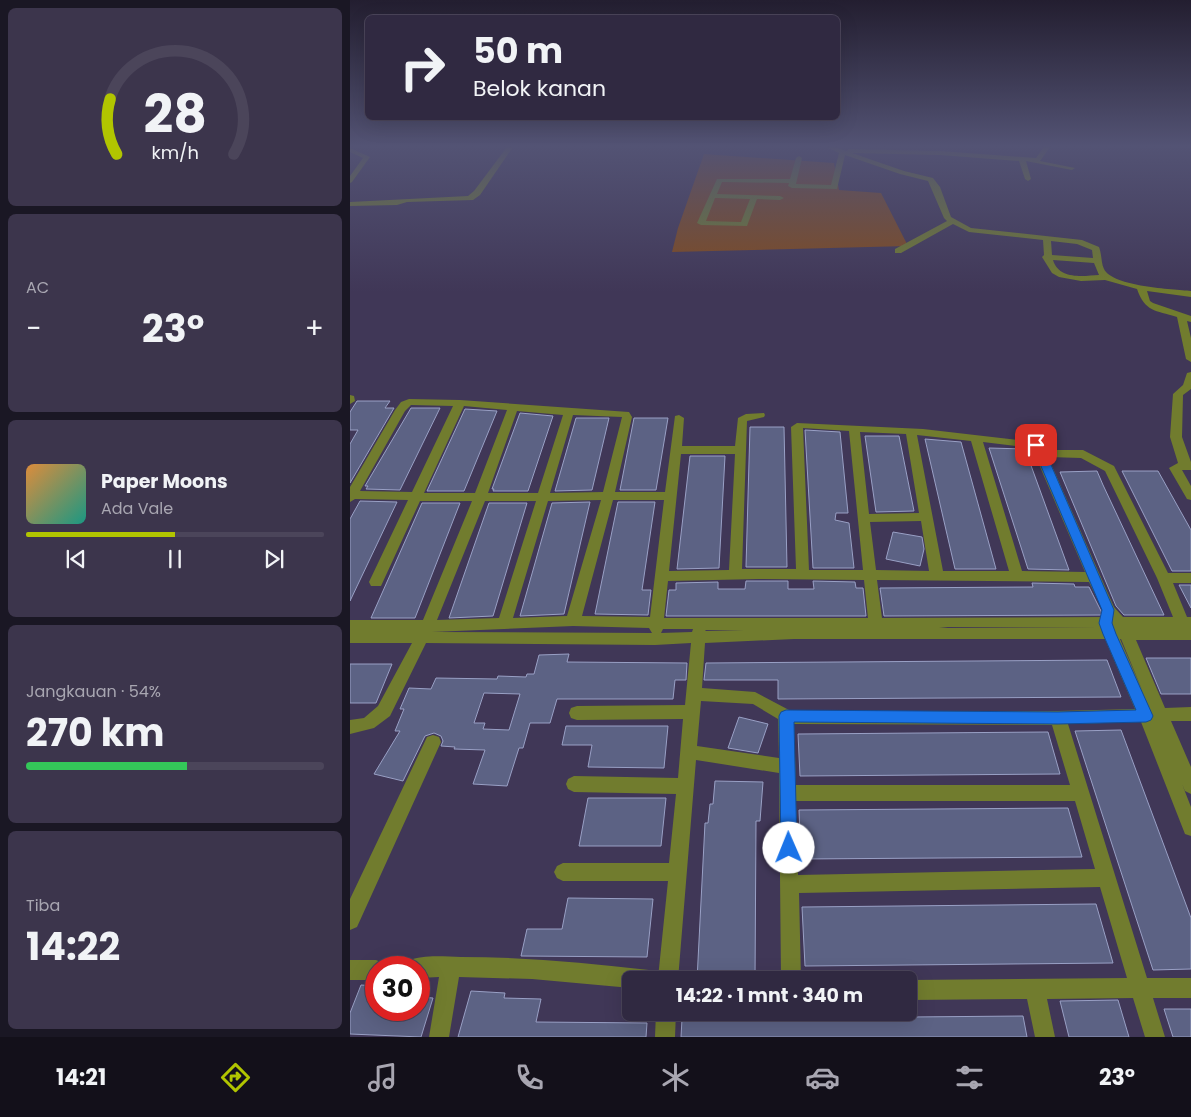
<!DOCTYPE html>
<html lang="id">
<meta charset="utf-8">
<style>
:root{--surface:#302941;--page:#3c354c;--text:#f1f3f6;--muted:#a8a6b1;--line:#4b455a;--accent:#b1c500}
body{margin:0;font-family:Poppins,sans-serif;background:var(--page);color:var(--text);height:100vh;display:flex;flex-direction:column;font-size:19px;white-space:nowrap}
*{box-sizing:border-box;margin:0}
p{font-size:16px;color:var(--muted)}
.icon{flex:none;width:28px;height:28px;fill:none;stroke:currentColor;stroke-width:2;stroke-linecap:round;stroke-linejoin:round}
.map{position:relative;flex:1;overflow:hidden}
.side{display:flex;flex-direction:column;gap:8px;padding:8px;background:#1a1724;width:350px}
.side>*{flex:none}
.hud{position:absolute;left:15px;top:15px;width:475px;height:105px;border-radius:8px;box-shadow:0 5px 20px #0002,0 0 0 1px var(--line);background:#302941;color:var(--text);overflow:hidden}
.speed{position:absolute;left:15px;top:956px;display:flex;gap:10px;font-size:25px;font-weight:700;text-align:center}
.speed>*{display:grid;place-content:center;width:65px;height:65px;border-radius:50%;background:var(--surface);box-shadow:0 5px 20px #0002,0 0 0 1px var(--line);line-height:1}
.speed .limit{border:8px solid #d22;background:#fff;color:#111}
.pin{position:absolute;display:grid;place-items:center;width:42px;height:42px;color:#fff;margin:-21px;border-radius:10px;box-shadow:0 2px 8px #0006}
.me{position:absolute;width:55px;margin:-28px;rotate:359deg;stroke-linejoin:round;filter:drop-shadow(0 0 4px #0008)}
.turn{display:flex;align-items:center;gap:18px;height:105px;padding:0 25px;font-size:22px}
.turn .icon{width:65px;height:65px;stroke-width:2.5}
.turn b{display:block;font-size:35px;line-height:42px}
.big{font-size:38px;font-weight:700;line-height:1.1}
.side .tile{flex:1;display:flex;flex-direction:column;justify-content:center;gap:8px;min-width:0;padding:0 18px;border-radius:8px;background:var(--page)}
.side .dial{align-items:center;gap:0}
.dial svg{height:130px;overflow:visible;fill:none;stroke:var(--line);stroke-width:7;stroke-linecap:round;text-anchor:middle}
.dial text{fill:var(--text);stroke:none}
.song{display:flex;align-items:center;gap:15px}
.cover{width:60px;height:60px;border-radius:8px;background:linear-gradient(135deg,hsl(30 70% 55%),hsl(170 70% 35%))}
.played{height:5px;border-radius:2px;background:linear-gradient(90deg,var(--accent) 50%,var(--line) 50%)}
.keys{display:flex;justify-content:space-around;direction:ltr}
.heat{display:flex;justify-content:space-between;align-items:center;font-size:28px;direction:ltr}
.charge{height:8px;border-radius:4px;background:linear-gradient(90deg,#34c759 54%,var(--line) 0)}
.trip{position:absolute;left:272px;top:971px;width:295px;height:50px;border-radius:8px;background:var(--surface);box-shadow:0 5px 20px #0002,0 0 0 1px var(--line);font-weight:700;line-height:50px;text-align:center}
.tabs{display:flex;height:80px;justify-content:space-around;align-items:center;background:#13101a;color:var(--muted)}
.tabs .icon{width:35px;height:35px}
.tabs .selected{color:var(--accent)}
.tabs b{font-size:22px;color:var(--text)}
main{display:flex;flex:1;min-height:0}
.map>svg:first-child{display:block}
.green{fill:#814a1c}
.building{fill:#5c6284;stroke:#99a0c5;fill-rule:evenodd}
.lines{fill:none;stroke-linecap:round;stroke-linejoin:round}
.minor{fill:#717c2e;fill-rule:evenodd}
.route{fill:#1a73e8;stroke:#114b97}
</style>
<main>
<section class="side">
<div class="tile dial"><svg viewBox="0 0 100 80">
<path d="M14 69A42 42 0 1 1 86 69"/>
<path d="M14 69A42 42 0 0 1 10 35" stroke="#b1c500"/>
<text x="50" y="56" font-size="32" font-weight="700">28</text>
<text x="50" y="72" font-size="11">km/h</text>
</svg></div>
<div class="tile"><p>AC</p>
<div class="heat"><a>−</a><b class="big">23°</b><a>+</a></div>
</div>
<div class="tile">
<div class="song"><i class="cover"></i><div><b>Paper Moons</b><p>Ada Vale</p></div></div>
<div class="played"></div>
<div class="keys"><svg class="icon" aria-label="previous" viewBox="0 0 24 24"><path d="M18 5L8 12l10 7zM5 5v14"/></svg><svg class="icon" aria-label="pause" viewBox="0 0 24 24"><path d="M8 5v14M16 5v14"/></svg><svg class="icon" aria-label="next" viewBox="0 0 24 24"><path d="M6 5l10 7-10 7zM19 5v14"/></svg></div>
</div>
<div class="tile"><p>Jangkauan · 54%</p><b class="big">270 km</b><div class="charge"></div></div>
<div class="tile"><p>Tiba</p><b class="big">14:22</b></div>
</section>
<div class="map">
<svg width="841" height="1037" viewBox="0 0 841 1037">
<rect width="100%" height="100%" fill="#403757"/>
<!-- green -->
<path class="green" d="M354,154L484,163L489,190L531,193L558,246L322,252L328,228Z"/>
<!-- building -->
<path class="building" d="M7,401H40L35,408H44L0,483V444L8,430H0V412Z
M61,408H90L50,490L16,489L18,486H15Z
M115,409L147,411L114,491H77Z
M170,413L203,416L178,491H143L144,489H142Z
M226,418H259L242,490L205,491Z
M284,418H318L306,490H270Z
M400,427H434L437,567H396Z
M455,430L490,432L498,513H486L485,520L499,523L504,568H463Z
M515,436H549L564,511L526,512Z
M575,439L611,442L646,569H605Z
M639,448L675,449L719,570L678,569Z
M340,456H375L369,568L327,569Z
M747,471L753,485L814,615H774L766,606L710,472Z
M772,471H808L841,530V571H822Z
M10,501L47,502L0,601V519Z
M240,502L214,614L170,616L202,503Z
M268,502H305L292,590H301L298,615L245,614Z
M72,503H110L65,618H21Z
M139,503H177L143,616L99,618Z
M543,532L572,537L574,549L570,566L536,559Z
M396,581H438V589H464L463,581L505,582L506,588H513L516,616H316L319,590H326V583L368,582V589H395Z
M682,583L724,584L725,587H739L753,615L534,616L530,588L683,587Z
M829,585H841V608Z
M219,654L217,662L337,663L336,680H325L323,699H207L200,723H180L173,748H169L157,786L123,784L135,750L104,749L105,747L91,746L93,741L91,736L84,733L75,736L53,781L24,774L50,731H45L54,709H50L59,688L81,689L86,678L147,679L148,676L176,677L177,674H184L189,655ZM134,693L170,694L159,730L133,729L135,723H124Z
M796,658H841V694H811Z
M757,660L771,697L428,699V680H354L356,663Z
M0,664H42L26,703H0Z
M389,717L418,724L408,753L378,748Z
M216,726H318L314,768L238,767L242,745H212Z
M771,730L841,918V969L803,970L725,731Z
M698,732L710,774L450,776L448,734Z
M365,781L413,782L410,821H406L405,980H347L355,823H358L360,804H363Z
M238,798H316L311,846H229Z
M718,808L732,857L451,859L449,810Z
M218,898L303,899L297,957L171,956L177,929H212Z
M746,904L763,963L455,966L452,907Z
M11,985L26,986V1010H69V997L83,998L71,1037L0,1034V1013Z
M121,991L155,993L154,998L191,999L186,1022L297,1023L296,1037H108Z
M768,1000L779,1037H719L710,1001Z
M814,1009H841V1037H823Z
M673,1016L677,1037H331L332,1019Z"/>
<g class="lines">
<!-- minor -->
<path class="minor" d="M157,147H163L130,195L123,200L57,202L47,205L0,206V202L118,196L124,191Z
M476,147H486L496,151L499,149L590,151L686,158L694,147H700L690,161L725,168L722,170L676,161L681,179L678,181L675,179L669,161L590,155L502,153L554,171L583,178L590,187L601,217L621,228L732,240L749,247C752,255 751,263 754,269C763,287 823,289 841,291V297L797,291L800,301L803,303L841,316V322L837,321L841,338V362L836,359L827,317C805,310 795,312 787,289L755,280L731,281L709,277L702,273L692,257L694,255L693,240L619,232L603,224L551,253H545V249L597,221L594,218L578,181L550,174L495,155L487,189L442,188L438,186L439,183L372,182L367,194L430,196L434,198L430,200L407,199L397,226L351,225L347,223L367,179H440L446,158L449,156L452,158L446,184L481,185L489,153ZM365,198L400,199L391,222L356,221ZM701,241L727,244L742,250L743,258L702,255ZM703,260L744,263L749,275C733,276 709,280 703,260Z
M0,148L20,157L2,182L0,183V176L13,158L0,152Z
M841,372V389L833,395L832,437L841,462V470H832L841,486V500L837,499L819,468L828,463L820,437L823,394L833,385L837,373Z
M0,395L4,396L5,401L0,404Z
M59,399L110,400L279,412L282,417L265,492H315L325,416L329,415L334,418L332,446H385L388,418L396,414L414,413L415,415L414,417L397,421L392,569H446L441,427L447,423L573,429L686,442L690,443L695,450H733L764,466L818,573H841V583H823L837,617H841V640H786L815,708L841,707V721H821L841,767V794L835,791L832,784L841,807V836L835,834L791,722L718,724L797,978H841V998H803L815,1037H795L783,998L697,999L705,1037H685L677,999L559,1000V980L777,978L750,887L449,893L451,980H431L429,773L346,760L328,980H281V988L182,979L109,977L99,1037H79L89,977L69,978V968H55L58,961C74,954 95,957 111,957C174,957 237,963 299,970L306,973L308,978L318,881H213L207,878L204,872L207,866L213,863H319L326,794L224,792L218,789L216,784L218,779L224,776L328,778L333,719L227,720L221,718L219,713L221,708L227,706L335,705L341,643L305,645L76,643L40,716L24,728L0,734V720L14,718L28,706L62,643H0V620H73L122,501H70L31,586H21L19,582L58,500L5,499L0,502V487L45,410L51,402ZM61,405L103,406L62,492L10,491L55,411ZM114,406L157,410L125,493H74ZM167,411L213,415L188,493H138ZM223,415L272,417L253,492L200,493ZM453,428L499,431L513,570H459ZM510,432L556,434L569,513L519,514ZM567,435L621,441L659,571H593ZM633,442L682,448L735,572L672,571ZM331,454H385L379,570L319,571ZM698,457L731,458L755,471L807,578L823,617H773L764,607ZM251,500L217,616L163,618L198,501ZM263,500H314L300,617L232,616ZM135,501H186L149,618L87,620ZM571,521L579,571L526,570L520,522ZM409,579L514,580L518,618H314L318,581ZM527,580L739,582L756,617L532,618ZM223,626L299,628L302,633L82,632ZM598,627L750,628H589ZM313,629H343L342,632L311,633ZM355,630H394L356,631ZM444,639H755L785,709L708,711H453L439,710L405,692L352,688L355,643ZM770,639H771L793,692ZM351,701L403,704L428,719L429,758L347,746ZM444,724L702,725L720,785H446ZM446,801H725L745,869L448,875Z
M83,735L89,737L91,742L7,927L0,930V899L77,737Z
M0,960H26L33,963L35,968H26V980H0Z
M306,1012H326L325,1037H305Z"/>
</g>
<!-- sky -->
<linearGradient id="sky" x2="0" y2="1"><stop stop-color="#231e30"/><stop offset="0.5" stop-color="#535374"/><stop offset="1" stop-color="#535374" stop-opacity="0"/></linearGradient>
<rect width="841" height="292" fill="url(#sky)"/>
<!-- route -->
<path class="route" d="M686,442L690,443L695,451L764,610L762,623L766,634L803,716L801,720L796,722L708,724L444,722L447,848L445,853L439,856L433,853L431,848L429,716L431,712L436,710L708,712L786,710L753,634L749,623L752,610L685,452L681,445Z"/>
</svg>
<div class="speed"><div class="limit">30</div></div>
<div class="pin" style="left:686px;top:445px;background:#d93025"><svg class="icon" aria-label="arrive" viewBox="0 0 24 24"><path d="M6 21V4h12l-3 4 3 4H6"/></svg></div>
<svg class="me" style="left:439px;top:848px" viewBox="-20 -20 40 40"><circle r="19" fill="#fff"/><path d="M0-13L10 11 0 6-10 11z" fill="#1a73e8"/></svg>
<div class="trip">14:22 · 1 mnt · 340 m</div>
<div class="hud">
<div class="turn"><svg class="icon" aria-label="right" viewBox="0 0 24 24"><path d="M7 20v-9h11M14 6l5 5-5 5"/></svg><div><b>50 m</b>Belok kanan</div></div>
</div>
</div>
</main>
<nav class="tabs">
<b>14:21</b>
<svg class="icon selected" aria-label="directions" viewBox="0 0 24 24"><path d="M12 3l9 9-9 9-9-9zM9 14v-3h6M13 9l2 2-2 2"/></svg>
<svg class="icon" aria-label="music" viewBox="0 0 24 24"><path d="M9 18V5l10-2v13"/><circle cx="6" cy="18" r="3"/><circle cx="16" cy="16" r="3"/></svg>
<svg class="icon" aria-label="phone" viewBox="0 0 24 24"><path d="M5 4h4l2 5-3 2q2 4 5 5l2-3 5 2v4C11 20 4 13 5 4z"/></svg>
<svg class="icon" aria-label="climate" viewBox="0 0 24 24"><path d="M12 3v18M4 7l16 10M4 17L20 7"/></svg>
<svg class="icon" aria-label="car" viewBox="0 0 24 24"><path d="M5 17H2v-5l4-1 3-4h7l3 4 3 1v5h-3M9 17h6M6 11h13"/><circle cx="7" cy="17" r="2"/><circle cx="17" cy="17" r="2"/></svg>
<svg class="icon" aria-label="filters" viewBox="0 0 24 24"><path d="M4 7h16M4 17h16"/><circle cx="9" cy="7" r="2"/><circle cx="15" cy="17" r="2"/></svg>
<b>23°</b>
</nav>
